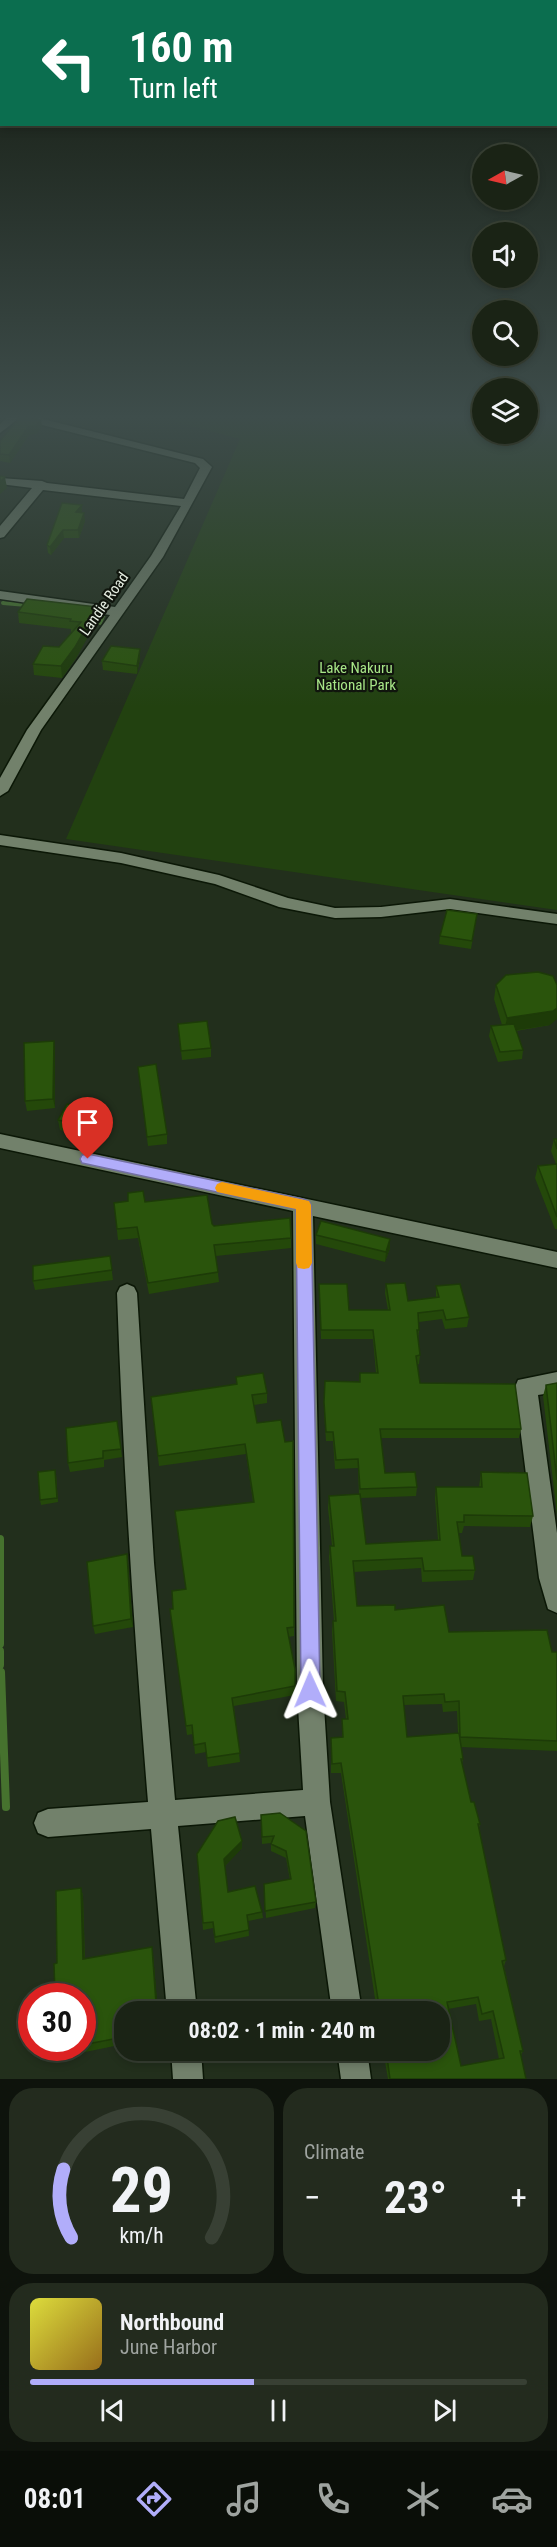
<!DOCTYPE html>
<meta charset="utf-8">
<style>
:root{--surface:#1a2315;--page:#232b1e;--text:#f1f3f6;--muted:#9fa4a0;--line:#384034;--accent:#b1adfa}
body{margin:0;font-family:"Roboto Condensed",sans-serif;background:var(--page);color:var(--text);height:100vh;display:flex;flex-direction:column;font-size:22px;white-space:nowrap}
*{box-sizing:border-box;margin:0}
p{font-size:20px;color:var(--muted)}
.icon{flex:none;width:33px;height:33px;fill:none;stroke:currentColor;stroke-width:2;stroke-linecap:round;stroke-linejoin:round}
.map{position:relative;height:2079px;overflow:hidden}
.sheet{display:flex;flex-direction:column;gap:9px;padding:9px;background:#0e130c;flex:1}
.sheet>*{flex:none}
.guide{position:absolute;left:0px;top:0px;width:558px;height:126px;box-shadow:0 3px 9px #0003,0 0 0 2px var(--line);background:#0b6e4f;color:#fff;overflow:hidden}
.needle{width:39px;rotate:262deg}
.controls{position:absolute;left:472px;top:144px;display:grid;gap:12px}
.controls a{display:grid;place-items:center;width:66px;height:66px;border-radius:50%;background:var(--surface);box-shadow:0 3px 9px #0003,0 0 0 2px var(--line);font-size:30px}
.speed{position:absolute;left:18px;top:1983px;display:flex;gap:12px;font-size:30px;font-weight:700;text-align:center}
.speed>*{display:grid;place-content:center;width:78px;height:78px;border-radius:50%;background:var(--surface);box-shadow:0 3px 9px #0003,0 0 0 2px var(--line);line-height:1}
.speed .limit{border:9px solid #d22;background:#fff;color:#111}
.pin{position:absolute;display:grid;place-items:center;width:51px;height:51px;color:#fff;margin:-62px -26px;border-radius:50% 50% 50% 0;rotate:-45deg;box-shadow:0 0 6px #0007}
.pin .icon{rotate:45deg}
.me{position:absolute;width:66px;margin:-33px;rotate:359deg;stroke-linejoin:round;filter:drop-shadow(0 0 4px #0008)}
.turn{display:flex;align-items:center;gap:21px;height:126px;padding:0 30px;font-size:27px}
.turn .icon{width:78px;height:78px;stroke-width:2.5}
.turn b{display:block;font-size:42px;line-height:51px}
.big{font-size:45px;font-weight:700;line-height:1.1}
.sheet .widget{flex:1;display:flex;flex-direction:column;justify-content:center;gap:9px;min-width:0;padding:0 21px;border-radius:24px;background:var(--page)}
.sheet .dial{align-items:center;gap:0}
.dial svg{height:156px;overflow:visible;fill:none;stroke:var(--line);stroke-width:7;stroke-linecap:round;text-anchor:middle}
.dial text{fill:var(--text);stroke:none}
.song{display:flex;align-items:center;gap:18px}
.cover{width:72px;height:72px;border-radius:9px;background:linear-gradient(135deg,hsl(60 70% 55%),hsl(40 70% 35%))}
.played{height:6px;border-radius:3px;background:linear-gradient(90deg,var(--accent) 45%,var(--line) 45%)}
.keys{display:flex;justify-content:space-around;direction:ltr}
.heat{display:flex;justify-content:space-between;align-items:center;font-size:33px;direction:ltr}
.sheet .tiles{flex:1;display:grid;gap:9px;grid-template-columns:1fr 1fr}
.widget:last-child{grid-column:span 2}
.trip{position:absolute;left:114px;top:2001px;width:336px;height:60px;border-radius:24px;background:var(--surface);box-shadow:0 3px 9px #0003,0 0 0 2px var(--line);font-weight:700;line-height:60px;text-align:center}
.tab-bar{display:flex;height:96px;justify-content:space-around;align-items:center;background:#0a0e08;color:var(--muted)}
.tab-bar .icon{width:42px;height:42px}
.tab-bar .on{color:var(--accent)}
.tab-bar b{font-size:27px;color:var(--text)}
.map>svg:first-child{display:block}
.green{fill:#224110}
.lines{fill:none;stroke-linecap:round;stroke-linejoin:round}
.stream-far1{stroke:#46722e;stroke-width:4}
.stream{stroke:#46722e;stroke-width:8}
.minor-casing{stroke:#0b1706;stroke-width:3}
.minor{fill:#72816b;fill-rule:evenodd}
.wall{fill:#24480a;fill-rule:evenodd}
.shaded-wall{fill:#1d3b08}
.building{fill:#2a540c;stroke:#1d3b08;stroke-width:1.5;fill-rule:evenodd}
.route{fill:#b1adfa;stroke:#7370a2;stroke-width:1.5}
.slow{fill:#f59e0b}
.labels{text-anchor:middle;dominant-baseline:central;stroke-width:4.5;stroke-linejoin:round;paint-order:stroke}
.far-street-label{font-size:15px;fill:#e6eee2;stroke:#10150d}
.far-park-label{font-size:15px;fill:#a7e587;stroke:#10150d}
</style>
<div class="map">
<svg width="557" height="2079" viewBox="0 0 557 2079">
<rect width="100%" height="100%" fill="#222f1c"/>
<!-- green -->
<path class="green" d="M155,416H483V434H528V416H557V910L66,839L240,439Z"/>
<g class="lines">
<!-- stream-far1 -->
<path class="stream-far1" d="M3,603L27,605
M93,614L103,616L100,623"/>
<!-- stream -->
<path class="stream" d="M0,1539V1644
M0,1651V1665
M1,1672L6,1807"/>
<defs>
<path id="minor" d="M9,416H31L203,459L212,467L163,557L41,730L8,791L0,796V778L27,730L110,615L0,599V591L115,607L151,556L181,506L43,490L4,537L0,538V526L32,488L0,484V478L42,481L47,483L184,499L200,468L195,463L18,419L0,433V424Z
M0,835L121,853L219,875L288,898L335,908L381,907L450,899L557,914V924L450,909L381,917L335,918L279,907L215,884L121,863L0,845Z
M0,1134L557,1252V1268L313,1216L323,1690L330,1802L362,2012H332L305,1816L178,1826L197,2012H167L151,1829L48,1837L38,1833L34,1823L38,1813L48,1809L148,1802C134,1632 123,1463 117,1293L120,1287L127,1284L134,1287L137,1293L154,1563L175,1800L303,1790L297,1690L293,1211L0,1148Z
M557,1372V1392L538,1395L557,1533V1613L548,1609L539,1578L515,1387L518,1380Z
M171,2050H201L203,2079H173Z
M337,2050H367L371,2079H341Z"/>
</defs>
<!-- minor casing -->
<use href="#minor" class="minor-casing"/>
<!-- minor -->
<use href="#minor" class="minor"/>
</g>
<!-- wall -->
<path class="wall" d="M40,416H72L65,421Z
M42,427L37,433L29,435L10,463L0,461V441Z
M62,503L82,513L85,521L79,538H64L51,555L48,553L47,545Z
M98,607L99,618L90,634H89L76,658L62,678L34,675L33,664L59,647L72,632H71V629L19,623L18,612Z
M140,658L137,674L103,670L102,661Z
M477,914L471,949L439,944L440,936Z
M496,985L550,1025L516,1031L523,1050L522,1059L498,1062L489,1036L491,1026L502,1025L494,999Z
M179,1034L211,1048V1057L182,1060Z
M55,1050V1108L27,1111L25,1101Z
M138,1067L167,1134V1144L148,1146Z
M58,1120H99L91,1137L60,1130Z
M554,1139H557V1229H555L535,1178L538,1166L556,1164L551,1151Z
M145,1202L214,1226L291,1238V1248L216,1256L219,1282L149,1294L138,1238L118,1240L114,1203Z
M316,1235L390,1248L385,1262L316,1244Z
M110,1256L113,1280L35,1290L33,1281Z
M319,1284L349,1310H388L385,1293L386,1284L408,1301L436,1297V1286L469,1317L467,1327L445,1329L442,1319L419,1322V1330L418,1339L420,1355L419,1364L417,1365L420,1383L521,1429L519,1438H381L385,1473L417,1487L416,1496L360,1498L366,1544L438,1540L435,1498L436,1487H479L481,1472L533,1516L530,1527L464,1526L462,1533H458L462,1556L475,1570L473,1580L422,1582L421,1568L354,1572L357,1606L395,1610L449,1632L552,1652H557V1751L461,1747L463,1759L462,1764L471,1802L480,1824L479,1829L506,1960L504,1966L523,2051L521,2055L526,2079H388L383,2050H440V2012H377L341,1773H331V1738L342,1737V1719H346L344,1702L336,1701L332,1631L333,1621H334L329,1557L330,1546H332L328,1508L329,1496L359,1494L358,1468L335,1469L333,1441H326L324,1411L325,1381L359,1382L360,1373H376L373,1339H321ZM442,1704L443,1712L457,1711L458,1733L407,1737L404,1705ZM476,2004L479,2021L491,2019L499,2059L461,2066L448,2009Z
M236,1377L267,1393V1403L254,1405L257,1423L285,1442L293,1441L294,1636L288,1637L295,1669V1695L234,1706L240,1762L208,1767L206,1752L195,1754L193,1734L187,1735L170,1609H173L186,1589L253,1502L246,1454L159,1466L151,1397L236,1384Z
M557,1383V1515L543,1396L546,1385Z
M117,1421L122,1457L104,1460V1467L70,1472L68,1463Z
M56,1474L58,1502L41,1505L40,1500Z
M127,1554L133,1627L95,1634L93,1626Z
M280,1813L316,1902L315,1908L266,1918L264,1884L290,1880L286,1858L271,1851V1843L262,1844L261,1815Z
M242,1848L225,1866L228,1892L262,1912L263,1918L248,1921L249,1936L215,1943L213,1928L203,1930L197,1854Z
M81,1888L83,1896L85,1959L153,1955L157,2003L124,2012V2044L61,2057L58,2048H82V1996L57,1963Z"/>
<!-- shaded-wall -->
<path class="shaded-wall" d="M65,416H72L65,421Z
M41,420L42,427L37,433L29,435L10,463L9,455L28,427Z
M5,477L7,488L0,494V482Z
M82,505V513L76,512Z
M84,513L85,521L79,538L78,530Z
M63,530L64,538L51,555L50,547Z
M98,607L99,618L90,634L89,623Z
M88,624L89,635L76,658L62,678L61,666Z
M140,649V658L137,674V666Z
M557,1008V1019L550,1025L504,1032L507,1018Z
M54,1041L55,1050V1108L53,1099Z
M98,1111L99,1120L91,1137L90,1127Z
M390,1239V1248L385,1262L386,1252Z
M127,1554L128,1563L133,1627L131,1619Z
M242,1841V1848L225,1866L224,1859Z
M81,1888L83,1896L85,1966L83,1959Z
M152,1947L153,1955L158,2010L156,2003Z"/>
<!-- building -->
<path class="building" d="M21,416L41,420L36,426L28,427L9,455L0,454V441Z
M0,476L5,477L0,482Z
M62,503L82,505L76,512L84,513L78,530H63L50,547L47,545Z
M27,599L98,607L89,623H86L88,624L75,647L61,666L33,664L43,646L59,647L81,622L70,621L71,619L18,612Z
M111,646L140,649L137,666L102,661Z
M447,910L477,914L472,941L440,936Z
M538,972L553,976L557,985V1008L553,1011L507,1018L496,985L506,975Z
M207,1021L211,1048L181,1051L178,1024Z
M514,1024L523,1050L500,1052L491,1026Z
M54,1041L53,1099L25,1101L24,1043Z
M156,1064L167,1134L147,1137L138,1067Z
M67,1104L98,1111L90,1127L58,1120Z
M554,1139H557V1149Z
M557,1164V1217L538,1166Z
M143,1191L145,1202L207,1195L212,1224L214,1226L290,1218L291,1238L214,1245L218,1272L148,1283L137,1227L117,1229L114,1203L128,1201V1193Z
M321,1221L390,1239L386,1252L316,1235Z
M110,1256L112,1270L33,1281V1266Z
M405,1283L408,1301L439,1297L436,1286L460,1284L469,1317L446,1320L443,1310L418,1313L419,1330H417L420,1355L416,1356L420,1383L515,1384L521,1429H380L385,1473L415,1472L417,1487L360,1489L358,1459L336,1460L333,1432H326L324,1402L325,1381L360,1382V1373H378L373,1330H321L319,1284H347L349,1310H390L386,1284Z
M263,1373L267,1393L252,1395L257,1423L281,1420L285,1442L293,1441L294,1627L287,1628L295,1669V1686L232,1698L240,1753L207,1758L205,1743L194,1745L192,1725L186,1726L170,1609H173L172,1591L186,1589L175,1511L254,1502L245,1444L158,1456L151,1397L237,1384L236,1377Z
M557,1383V1480L546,1385Z
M117,1421L121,1449L103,1451V1458L68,1463L66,1428Z
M55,1470L57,1498L40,1500L38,1472Z
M481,1472L527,1473L533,1516L464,1515V1522H457L462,1556H473L475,1570L424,1571L422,1558L353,1561L357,1606L395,1605V1610L444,1605L449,1632L547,1630L552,1652H557V1741L460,1737L459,1701L445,1702L444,1694L403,1696L407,1737L459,1733L463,1759H461L471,1802H474L480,1824H478L506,1960L502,1961L523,2051H520L526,2079H390L386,2050H440V2012H380L341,1763L332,1764L331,1738L343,1737L342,1719H348L345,1692L337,1691L333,1621H336L330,1546H334L329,1496L360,1494L366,1544L440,1540L436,1487H482ZM478,1997L482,2014L493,2011L504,2058L461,2066L447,2002Z
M127,1554L131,1619L93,1626L87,1562Z
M280,1813L306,1831L316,1902L265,1911L264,1884L291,1879L286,1851L271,1844L274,1836L262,1837L261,1815Z
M235,1817L242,1841L224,1859L228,1892L255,1886L262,1912L247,1915L249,1930L215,1937L213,1922L203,1923L197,1854L218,1821Z
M81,1888L83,1959L152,1947L156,2003L163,2002L165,2012H124V2037L82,2045V1996H55L54,1964L57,1963L56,1891Z
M58,2048H72L58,2050Z"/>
<!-- sky -->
<linearGradient id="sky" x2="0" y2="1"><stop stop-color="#131a0f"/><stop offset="0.59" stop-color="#3e4d4b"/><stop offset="1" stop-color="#3e4d4b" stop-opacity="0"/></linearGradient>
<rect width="557" height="707" fill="url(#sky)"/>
<!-- route -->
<path class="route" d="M88,1154L303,1199L309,1201L311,1205L320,1690L317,1696L310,1699L303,1696L301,1690L296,1209L82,1163L80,1159L82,1155Z"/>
<!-- slow -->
<path class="slow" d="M222,1182L309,1201L311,1205L312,1263L309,1268L304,1269L298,1268L296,1263V1209L217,1192L215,1188L217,1184Z"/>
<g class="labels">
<!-- far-street labels -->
<g class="far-street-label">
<text transform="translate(104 604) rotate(-55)">Landie Road</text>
</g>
<!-- far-park labels -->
<g class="far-park-label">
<text x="356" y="668">Lake Nakuru<tspan x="356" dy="17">National Park</tspan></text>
</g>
</g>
</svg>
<div class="controls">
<a><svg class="needle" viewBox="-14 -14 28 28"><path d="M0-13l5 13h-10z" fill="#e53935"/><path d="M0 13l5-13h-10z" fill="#9fa4a0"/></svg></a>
<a><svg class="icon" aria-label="sound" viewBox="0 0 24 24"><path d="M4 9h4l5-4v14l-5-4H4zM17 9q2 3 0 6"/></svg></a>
<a><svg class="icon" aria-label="search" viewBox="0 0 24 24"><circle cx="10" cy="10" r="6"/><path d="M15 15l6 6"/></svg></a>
<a><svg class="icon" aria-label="layers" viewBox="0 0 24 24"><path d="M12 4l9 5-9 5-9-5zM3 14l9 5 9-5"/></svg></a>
</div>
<div class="speed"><div class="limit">30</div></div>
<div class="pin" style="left:88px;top:1159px;background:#d93025"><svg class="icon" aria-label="arrive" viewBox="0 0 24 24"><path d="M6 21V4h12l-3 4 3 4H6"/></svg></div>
<svg class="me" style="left:310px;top:1690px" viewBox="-20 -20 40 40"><path d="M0-17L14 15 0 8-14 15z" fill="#b1adfa" stroke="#fff" stroke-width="4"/></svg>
<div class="trip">08:02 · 1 min · 240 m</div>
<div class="guide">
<div class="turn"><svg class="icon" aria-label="left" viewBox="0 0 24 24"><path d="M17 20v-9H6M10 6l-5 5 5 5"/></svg><div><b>160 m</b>Turn left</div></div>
</div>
</div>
<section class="sheet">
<div class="tiles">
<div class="widget dial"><svg viewBox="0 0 100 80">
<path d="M14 69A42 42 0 1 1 86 69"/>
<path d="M14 69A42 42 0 0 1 10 34" stroke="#b1adfa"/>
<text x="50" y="56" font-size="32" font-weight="700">29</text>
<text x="50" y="72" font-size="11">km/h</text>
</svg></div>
<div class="widget"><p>Climate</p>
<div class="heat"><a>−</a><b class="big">23°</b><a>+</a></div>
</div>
<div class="widget">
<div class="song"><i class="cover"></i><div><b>Northbound</b><p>June Harbor</p></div></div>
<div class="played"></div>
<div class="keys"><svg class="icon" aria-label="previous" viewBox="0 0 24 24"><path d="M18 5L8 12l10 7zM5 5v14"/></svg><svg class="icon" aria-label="pause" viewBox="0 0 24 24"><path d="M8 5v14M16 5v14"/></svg><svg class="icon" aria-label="next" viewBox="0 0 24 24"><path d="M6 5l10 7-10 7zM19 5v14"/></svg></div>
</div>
</div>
</section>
<nav class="tab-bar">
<b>08:01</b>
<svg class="icon on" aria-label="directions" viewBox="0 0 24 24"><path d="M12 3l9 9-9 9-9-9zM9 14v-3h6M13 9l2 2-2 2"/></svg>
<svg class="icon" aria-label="music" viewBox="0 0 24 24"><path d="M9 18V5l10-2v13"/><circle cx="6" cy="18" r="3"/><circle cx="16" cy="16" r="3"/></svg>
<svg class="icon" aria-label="phone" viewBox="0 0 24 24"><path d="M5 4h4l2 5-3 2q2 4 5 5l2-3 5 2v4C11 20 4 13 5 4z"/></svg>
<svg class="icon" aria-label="climate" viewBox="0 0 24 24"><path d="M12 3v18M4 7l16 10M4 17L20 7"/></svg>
<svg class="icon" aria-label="car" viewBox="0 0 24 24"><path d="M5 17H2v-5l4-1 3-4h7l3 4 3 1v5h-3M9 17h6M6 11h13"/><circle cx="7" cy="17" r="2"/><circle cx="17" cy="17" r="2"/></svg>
</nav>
